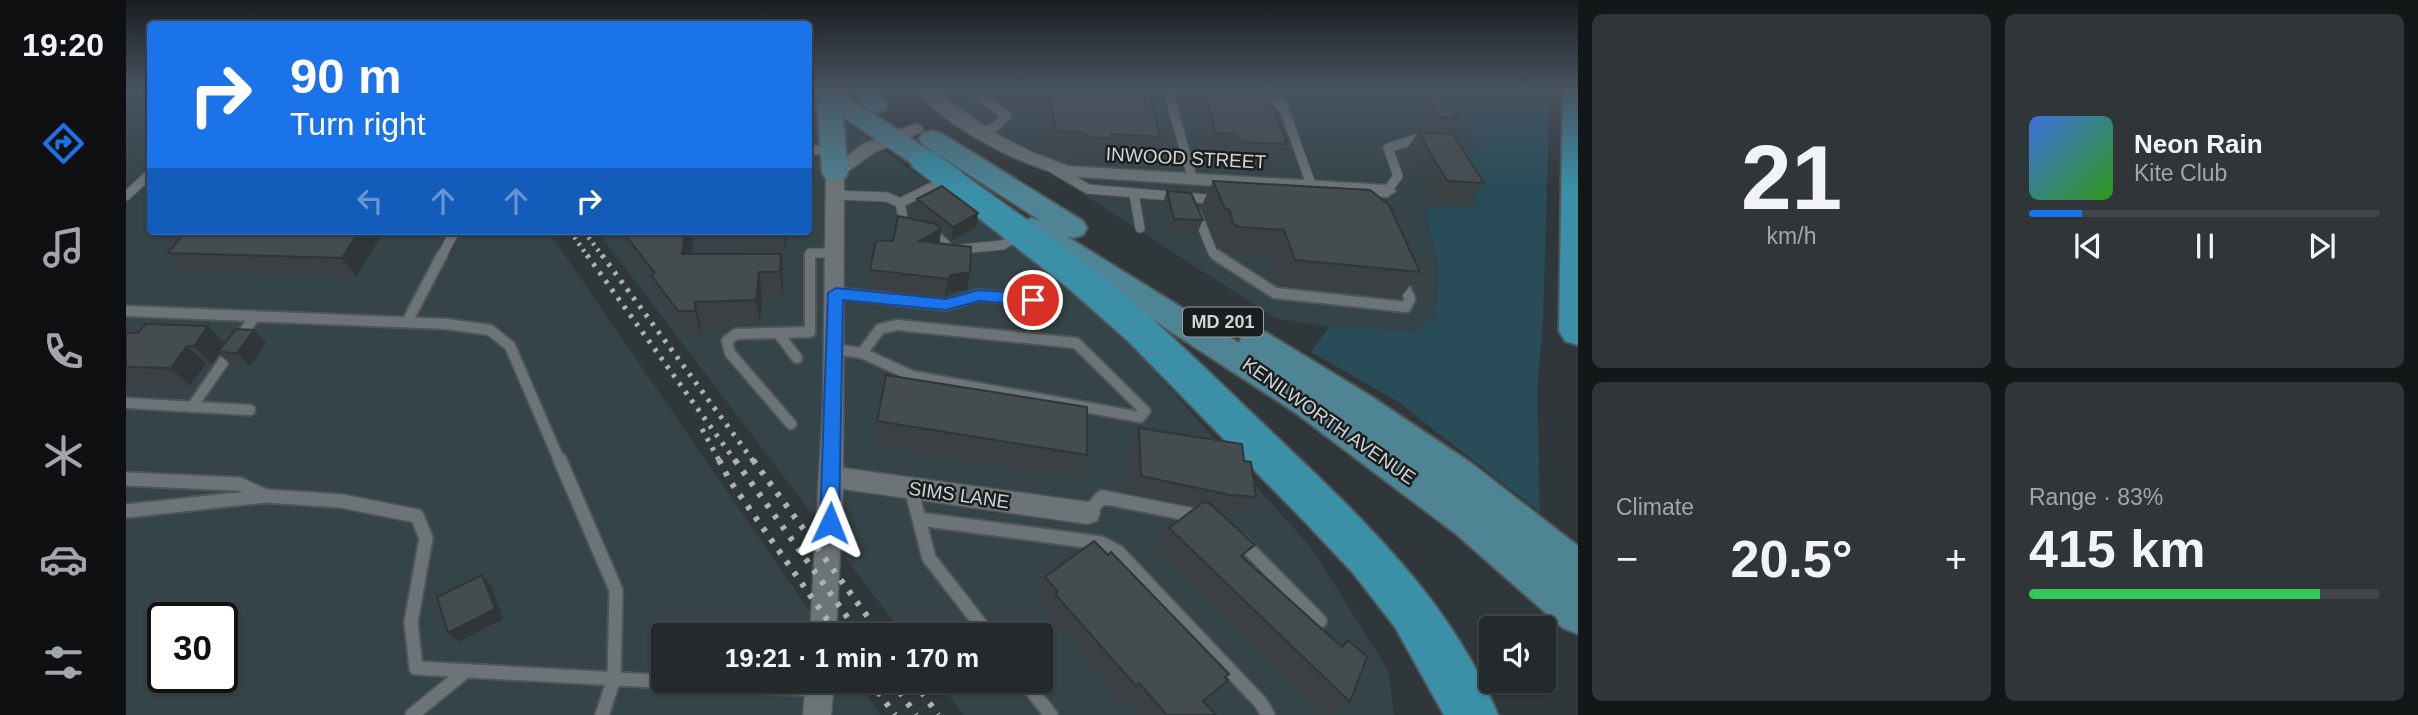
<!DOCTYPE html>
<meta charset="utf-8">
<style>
:root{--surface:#24292c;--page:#303538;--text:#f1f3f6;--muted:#a3a6a9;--line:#414548;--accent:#1a73e8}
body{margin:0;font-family:Arial,sans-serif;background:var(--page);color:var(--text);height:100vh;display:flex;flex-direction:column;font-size:26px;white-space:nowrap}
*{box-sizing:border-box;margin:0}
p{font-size:23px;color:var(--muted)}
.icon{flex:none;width:38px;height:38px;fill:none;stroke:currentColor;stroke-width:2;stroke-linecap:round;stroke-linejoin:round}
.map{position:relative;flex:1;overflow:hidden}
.sheet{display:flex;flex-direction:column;gap:14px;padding:14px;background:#141718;width:840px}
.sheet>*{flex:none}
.hud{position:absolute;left:21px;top:21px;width:665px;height:214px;border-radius:7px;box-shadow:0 2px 5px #0004,0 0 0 2px var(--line);background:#1a73e8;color:#fff;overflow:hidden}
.buttons{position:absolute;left:1353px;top:616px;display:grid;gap:14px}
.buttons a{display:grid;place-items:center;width:77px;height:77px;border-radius:7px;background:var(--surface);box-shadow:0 2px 5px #0004,0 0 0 2px var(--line);font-size:35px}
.speed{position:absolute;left:21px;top:602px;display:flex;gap:14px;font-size:35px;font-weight:700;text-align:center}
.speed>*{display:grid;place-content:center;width:91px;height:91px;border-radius:50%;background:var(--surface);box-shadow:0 2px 5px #0004,0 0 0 2px var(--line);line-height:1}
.speed .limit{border:4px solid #111;border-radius:10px;background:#fff;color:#111}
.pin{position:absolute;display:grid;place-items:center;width:60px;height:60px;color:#fff;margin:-30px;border:4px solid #fff;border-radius:50%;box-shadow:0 2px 7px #0007}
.me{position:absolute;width:77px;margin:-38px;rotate:2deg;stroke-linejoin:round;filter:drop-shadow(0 0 5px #0008)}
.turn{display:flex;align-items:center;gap:24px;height:147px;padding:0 28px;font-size:32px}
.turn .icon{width:91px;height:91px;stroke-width:2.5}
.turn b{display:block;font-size:49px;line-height:60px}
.lanes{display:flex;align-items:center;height:66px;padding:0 28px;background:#0003;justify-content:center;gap:35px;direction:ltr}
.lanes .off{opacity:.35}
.big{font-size:52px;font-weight:600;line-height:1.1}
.sheet .tile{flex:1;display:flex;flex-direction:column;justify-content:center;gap:10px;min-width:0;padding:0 24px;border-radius:10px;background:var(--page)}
.sheet .dial{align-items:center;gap:0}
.dial b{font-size:91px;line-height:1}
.song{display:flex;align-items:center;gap:21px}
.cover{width:84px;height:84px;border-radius:10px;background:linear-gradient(135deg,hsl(220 70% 55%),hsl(110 70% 35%))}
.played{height:7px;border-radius:4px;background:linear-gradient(90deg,var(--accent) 15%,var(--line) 15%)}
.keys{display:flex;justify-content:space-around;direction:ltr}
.heat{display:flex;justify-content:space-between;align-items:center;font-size:38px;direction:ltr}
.charge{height:10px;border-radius:5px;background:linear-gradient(90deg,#34c759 83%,var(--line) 0)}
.sheet .tiles{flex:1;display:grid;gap:14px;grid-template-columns:repeat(2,1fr)}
.trip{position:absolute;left:525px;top:623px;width:402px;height:70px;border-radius:7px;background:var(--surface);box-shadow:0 2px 5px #0004,0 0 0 2px var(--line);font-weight:600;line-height:70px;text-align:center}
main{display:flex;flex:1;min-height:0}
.tab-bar{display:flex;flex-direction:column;width:126px;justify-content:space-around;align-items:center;background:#0e1012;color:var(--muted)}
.tab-bar .icon{width:49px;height:49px}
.tab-bar .selected{color:var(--accent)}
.tab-bar b{font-size:32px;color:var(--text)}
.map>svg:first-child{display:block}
.built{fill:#354448;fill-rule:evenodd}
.green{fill:#284d59}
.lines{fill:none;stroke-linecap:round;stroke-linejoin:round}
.lane-far2-casing{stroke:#505657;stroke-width:11}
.lane-far1-casing{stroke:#505657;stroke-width:14}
.lane-casing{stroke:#505657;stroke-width:17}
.street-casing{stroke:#505657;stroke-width:3}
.primary-casing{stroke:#505657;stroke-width:4}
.highway-casing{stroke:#505657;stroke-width:4}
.lane-far2{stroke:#6c7477;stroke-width:9}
.lane-far1{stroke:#6c7477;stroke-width:10}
.lane{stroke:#6c7477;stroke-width:13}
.street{fill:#6c7477;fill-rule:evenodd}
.primary{fill:#4f8494;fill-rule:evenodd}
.highway{fill:#3b8fa7;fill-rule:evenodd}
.rail-far2{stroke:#adb2b3;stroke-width:4.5;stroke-dasharray:2.5 5;stroke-linecap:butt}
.rail-far1{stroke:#adb2b3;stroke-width:5;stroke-dasharray:3.5 7;stroke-linecap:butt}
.rail{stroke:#adb2b3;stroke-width:6;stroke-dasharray:4.5 9;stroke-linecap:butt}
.wall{fill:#3b4143}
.shaded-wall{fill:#303537}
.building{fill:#454c4e;stroke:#303537;stroke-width:2}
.route{fill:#1a73e8;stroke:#114b97;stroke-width:2}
.labels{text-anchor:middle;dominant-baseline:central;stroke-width:5;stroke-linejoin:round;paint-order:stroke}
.shield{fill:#1b1e1f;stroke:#9a9e9f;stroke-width:2}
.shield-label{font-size:18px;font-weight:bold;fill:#d1d5d6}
.street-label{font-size:19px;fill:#d1d5d6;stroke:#1b1e1f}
</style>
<main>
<nav class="tab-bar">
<b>19:20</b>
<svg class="icon selected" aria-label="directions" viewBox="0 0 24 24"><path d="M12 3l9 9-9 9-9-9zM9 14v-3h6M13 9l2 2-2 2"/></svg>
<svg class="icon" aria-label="music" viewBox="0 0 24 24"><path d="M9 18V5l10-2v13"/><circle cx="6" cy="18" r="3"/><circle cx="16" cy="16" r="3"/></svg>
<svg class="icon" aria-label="phone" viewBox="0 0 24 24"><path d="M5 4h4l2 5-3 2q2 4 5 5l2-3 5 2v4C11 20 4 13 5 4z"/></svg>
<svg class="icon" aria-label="climate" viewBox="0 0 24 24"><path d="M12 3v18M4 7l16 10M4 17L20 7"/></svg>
<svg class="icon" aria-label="car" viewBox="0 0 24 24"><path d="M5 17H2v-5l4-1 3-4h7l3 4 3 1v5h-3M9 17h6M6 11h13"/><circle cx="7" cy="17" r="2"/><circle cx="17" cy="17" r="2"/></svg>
<svg class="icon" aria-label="filters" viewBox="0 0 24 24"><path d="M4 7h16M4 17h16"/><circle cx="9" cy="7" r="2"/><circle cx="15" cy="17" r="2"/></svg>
</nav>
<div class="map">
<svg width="1452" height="715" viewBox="0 0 1452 715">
<rect width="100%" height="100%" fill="#30373a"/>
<!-- built -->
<path class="built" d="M0,89H24V231H422L700,635H537V681H731L755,715H0ZM37,618H96V677H37Z
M794,89H1311L1357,147L1337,152L1355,206L1299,210L1312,264L1311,316L1290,332L1203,327L1149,318Z
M683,97L906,257L983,320L1186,549L1262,670L1268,715H838L812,681H915V635H778L471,231H682Z"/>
<!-- green -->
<path class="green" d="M1311,89H1417L1423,116L1417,321L1411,394L1414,512L1271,401L1185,352L1203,327L1290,332L1311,316L1312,264L1299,210L1355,206L1327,159L1337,152L1356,146Z"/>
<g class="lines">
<defs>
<path id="lane-far2" d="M843,89L881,116L869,127L858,132
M1049,89L1044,98L1067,180
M1134,97L1157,106L1186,187
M682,150H707
M926,168L962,189L1093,200
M1261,191L1272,176L1262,148L1290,139
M1008,194L1014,228
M709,195L761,197L774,203L779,229H782
M0,196L24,174
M774,203L822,179
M1071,214L1087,253L1093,257
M801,234L811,236L825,250L877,245L894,234
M315,257L329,231
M684,257V253H709"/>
<path id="lane-far1" d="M1090,255L1149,293L1280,307L1284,299L1274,277
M710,293L820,305L853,295L907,300
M0,311L321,324L364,330L384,346L434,462
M281,322L316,255
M771,325L950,343L1019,411L1014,417L786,376L736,353L754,329Z
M652,333L671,358
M708,349L736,353
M0,403L124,410
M66,407L129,316
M665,424L604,353L601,341L610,334L684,332V255"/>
<path id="lane" d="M434,460L490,590L488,679L476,715
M0,479L113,484L137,495
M785,488L803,558L863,635
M0,511L140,496L215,501L291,516L300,538L285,622L290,668L693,690
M962,513L976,497L1072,516
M793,519L975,543L992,552L1135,703L1142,715
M1116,542L1194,621
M898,681L925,715
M286,715L340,671"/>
<path id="street" d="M789,89H806L870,134L908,153L942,166L1261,185L1270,191L1261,197L940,176C892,164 821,128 789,89Z
M789,124L795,126L797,129L795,132L749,152L718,174L717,468L962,502L971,505L974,513L971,521L962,524L717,489L710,635H684L697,404L700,172L737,144Z
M680,681H708L705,715H677Z"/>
<path id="primary" d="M682,89H709L835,171L839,177L835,183L825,186L815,183L717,117L722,172L719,178L709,180L699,178L696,172L691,99L683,94Z
M727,89H751L762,105L759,110L750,112L741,110Z
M806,131L815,133L957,221L961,228L957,235L947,238L940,236L1113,343L1117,333L1129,329L1141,333L1243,395L1345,463L1452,546V634L1437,628L1330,534L1167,411L896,235L892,228L896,221L906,218L915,221L797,145L793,139L797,133Z"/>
<path id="highway" d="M1437,89H1452V345L1439,341L1433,331Z
M798,150L809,153C861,192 915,229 967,269C1033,321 1093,382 1154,440C1241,523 1325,602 1372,715H1318L1269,627L1227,573L1181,524L1003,342L941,287L787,167L783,160L787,153Z"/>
</defs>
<!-- lane-far2 casing -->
<use href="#lane-far2" class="lane-far2-casing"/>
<!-- lane-far1 casing -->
<use href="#lane-far1" class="lane-far1-casing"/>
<!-- lane casing -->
<use href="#lane" class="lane-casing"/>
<!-- street casing -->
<use href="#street" class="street-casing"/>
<!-- primary casing -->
<use href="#primary" class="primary-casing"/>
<!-- highway casing -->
<use href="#highway" class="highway-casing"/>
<!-- lane-far2 -->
<use href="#lane-far2" class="lane-far2"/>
<!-- lane-far1 -->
<use href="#lane-far1" class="lane-far1"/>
<!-- lane -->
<use href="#lane" class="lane"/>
<!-- street -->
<use href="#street" class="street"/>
<!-- primary -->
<use href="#primary" class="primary"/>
<!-- highway -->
<use href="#highway" class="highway"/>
<!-- rail-far2 -->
<path class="rail-far2" d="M444,231L462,257
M458,231L477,257"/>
<!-- rail-far1 -->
<path class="rail-far1" d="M461,255L610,462
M476,255L628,462
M576,429L594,462"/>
<!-- rail -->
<path class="rail" d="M593,460L604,481L712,635
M609,460L734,635
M627,460L755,635
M744,681L769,715
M766,681L790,715
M788,681L812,715"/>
</g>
<!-- wall -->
<path class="wall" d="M879,89H1022L1034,137L1025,162L980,160L978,164L955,163L954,159L943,157L924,156L915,107L880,105Z
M1065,89H1141L1161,144L1148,170L1101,167L1099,159L1079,158L1062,97Z
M1283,89H1326L1332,96L1324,107L1332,118L1325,129L1305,128Z
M1292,132L1358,183L1343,202L1306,200L1279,152Z
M1087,181L1294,272L1275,297L1154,286L1143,255L1100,252L1094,248L1090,235H1087L1075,207Z
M1041,191L1077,220L1071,234L1043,232L1036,205Z
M791,199L852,213L850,227L825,241L815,232L813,243L844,272L841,290L823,293L819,297L744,289V270L767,241L802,222L790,212Z
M258,231L230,277L60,273L42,253Z
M485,231H661L659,251L605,247L604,241H567L565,254H655L657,280L656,297L636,298L634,325L575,327V336H558L532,300L528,288Z
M82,326L99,344L128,330L140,343L124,366L105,365L93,354L86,364H80L64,386L7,384L0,378V333H12Z
M751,421L961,455L951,478L750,445Z
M1013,428L1130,497L1117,513L1093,512L1117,558L1215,646L1222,640L1224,702L1202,715H1197L1029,549L1043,528L1070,507L1005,494L1004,446Z
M919,577L1090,715H1012L999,699L996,702L920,613L922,609L910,596Z"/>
<!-- shaded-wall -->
<path class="shaded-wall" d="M852,213L850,227L825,241L827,227Z
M815,229L813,248L793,241Z
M233,231H258L230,277L216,258Z
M559,231H565L567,241L562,279L556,254Z
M658,231H661L659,251Z
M655,254L657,280L656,297L654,272Z
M633,272L636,298L634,325L630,300Z
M844,272L841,290L823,293L819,297L822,279L825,275Z
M569,302L575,327V336L569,311Z
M82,326L100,345L92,352L93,354L86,364L68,346Z
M128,330L140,343L124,366L111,353Z
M61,346L80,364L64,386L45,368Z
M356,575L365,585L377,619L333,642L322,633Z"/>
<!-- building -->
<path class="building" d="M922,89H1022L1034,137L985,134L986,139L961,137V134L950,132L930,131Z
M1077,89H1141L1161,144L1113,142L1110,134L1090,133Z
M1296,89H1326L1332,96H1316L1332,118L1313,117Z
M1292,132L1327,134L1358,183L1321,181Z
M1087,181L1244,190L1263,205L1294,272L1169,260L1158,230L1113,227L1107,223L1103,209H1099Z
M816,186L852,213L827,227L791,199Z
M1041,191L1065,193L1077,220L1048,219Z
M772,216L810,224L815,229L793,241L845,247L844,272L825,275L822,279L744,270L750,240L767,241Z
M60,231H233L216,258L42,253Z
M496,231H559L556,254H655L654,272H633L630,300L569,302V311H552L525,275L529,273Z
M20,324L82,326L68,346H61L45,368L0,367V333H12Z
M110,329L128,330L111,353L92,352Z
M760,375L961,407V455L751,421Z
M1013,428L1116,444L1118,461L1125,462L1130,497L1104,495L1015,476Z
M1077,502L1083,503L1129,545L1115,556L1216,647L1222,640L1241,657L1224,702L1043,528Z
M968,541L982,555L985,552L1103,674L1099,677L1102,680L1077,701L1090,715H1041L1013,683L1010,686L929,594L932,592L919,577Z
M356,575L369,609L322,633L311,597Z"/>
<!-- sky -->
<linearGradient id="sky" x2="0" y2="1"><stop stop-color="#1a1e20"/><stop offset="0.47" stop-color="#485360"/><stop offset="1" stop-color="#485360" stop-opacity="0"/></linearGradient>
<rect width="1452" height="189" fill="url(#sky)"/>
<!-- route -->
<path class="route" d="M710,288L820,299L853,290L907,294L915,300L907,305L853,301L820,310L717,300L713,523L710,529L704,531L697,529L694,523L702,293Z"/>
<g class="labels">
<!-- shield labels -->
<rect class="shield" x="1057" y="307.5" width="80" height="29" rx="5"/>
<g class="shield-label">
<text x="1097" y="322">MD 201</text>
</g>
<!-- street labels -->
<g class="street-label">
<text transform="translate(1060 158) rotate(3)">INWOOD STREET</text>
<text transform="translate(1203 421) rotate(35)">KENILWORTH AVENUE</text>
<text transform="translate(833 495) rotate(8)">SIMS LANE</text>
</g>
</g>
</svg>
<div class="buttons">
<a><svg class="icon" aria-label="sound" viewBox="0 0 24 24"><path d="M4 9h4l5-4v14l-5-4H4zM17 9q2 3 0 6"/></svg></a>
</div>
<div class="speed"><div class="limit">30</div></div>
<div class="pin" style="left:907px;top:300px;background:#d93025"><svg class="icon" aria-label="arrive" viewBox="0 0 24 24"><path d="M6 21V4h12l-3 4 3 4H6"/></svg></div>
<svg class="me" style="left:704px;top:523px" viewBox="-20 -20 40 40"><path d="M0-17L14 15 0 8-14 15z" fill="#1a73e8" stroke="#fff" stroke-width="4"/></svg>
<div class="trip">19:21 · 1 min · 170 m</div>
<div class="hud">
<div class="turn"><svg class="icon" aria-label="right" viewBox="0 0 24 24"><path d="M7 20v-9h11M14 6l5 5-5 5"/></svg><div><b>90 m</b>Turn right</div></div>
<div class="lanes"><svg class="icon off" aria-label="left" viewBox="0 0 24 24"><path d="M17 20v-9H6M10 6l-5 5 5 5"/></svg><svg class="icon off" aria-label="ahead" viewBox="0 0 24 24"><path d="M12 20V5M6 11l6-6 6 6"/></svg><svg class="icon off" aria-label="ahead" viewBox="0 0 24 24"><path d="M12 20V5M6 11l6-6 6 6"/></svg><svg class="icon" aria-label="right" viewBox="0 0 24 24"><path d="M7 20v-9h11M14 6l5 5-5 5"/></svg></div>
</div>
</div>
<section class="sheet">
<div class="tiles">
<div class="tile dial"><b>21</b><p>km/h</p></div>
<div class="tile">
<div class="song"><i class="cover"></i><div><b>Neon Rain</b><p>Kite Club</p></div></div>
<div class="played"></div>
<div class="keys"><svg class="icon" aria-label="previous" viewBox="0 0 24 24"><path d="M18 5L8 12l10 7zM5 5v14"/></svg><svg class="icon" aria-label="pause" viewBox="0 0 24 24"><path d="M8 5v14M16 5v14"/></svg><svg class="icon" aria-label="next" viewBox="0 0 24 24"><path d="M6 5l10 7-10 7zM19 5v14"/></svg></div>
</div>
<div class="tile"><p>Climate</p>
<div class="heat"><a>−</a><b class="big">20.5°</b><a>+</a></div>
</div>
<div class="tile"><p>Range · 83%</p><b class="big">415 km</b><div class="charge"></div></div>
</div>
</section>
</main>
